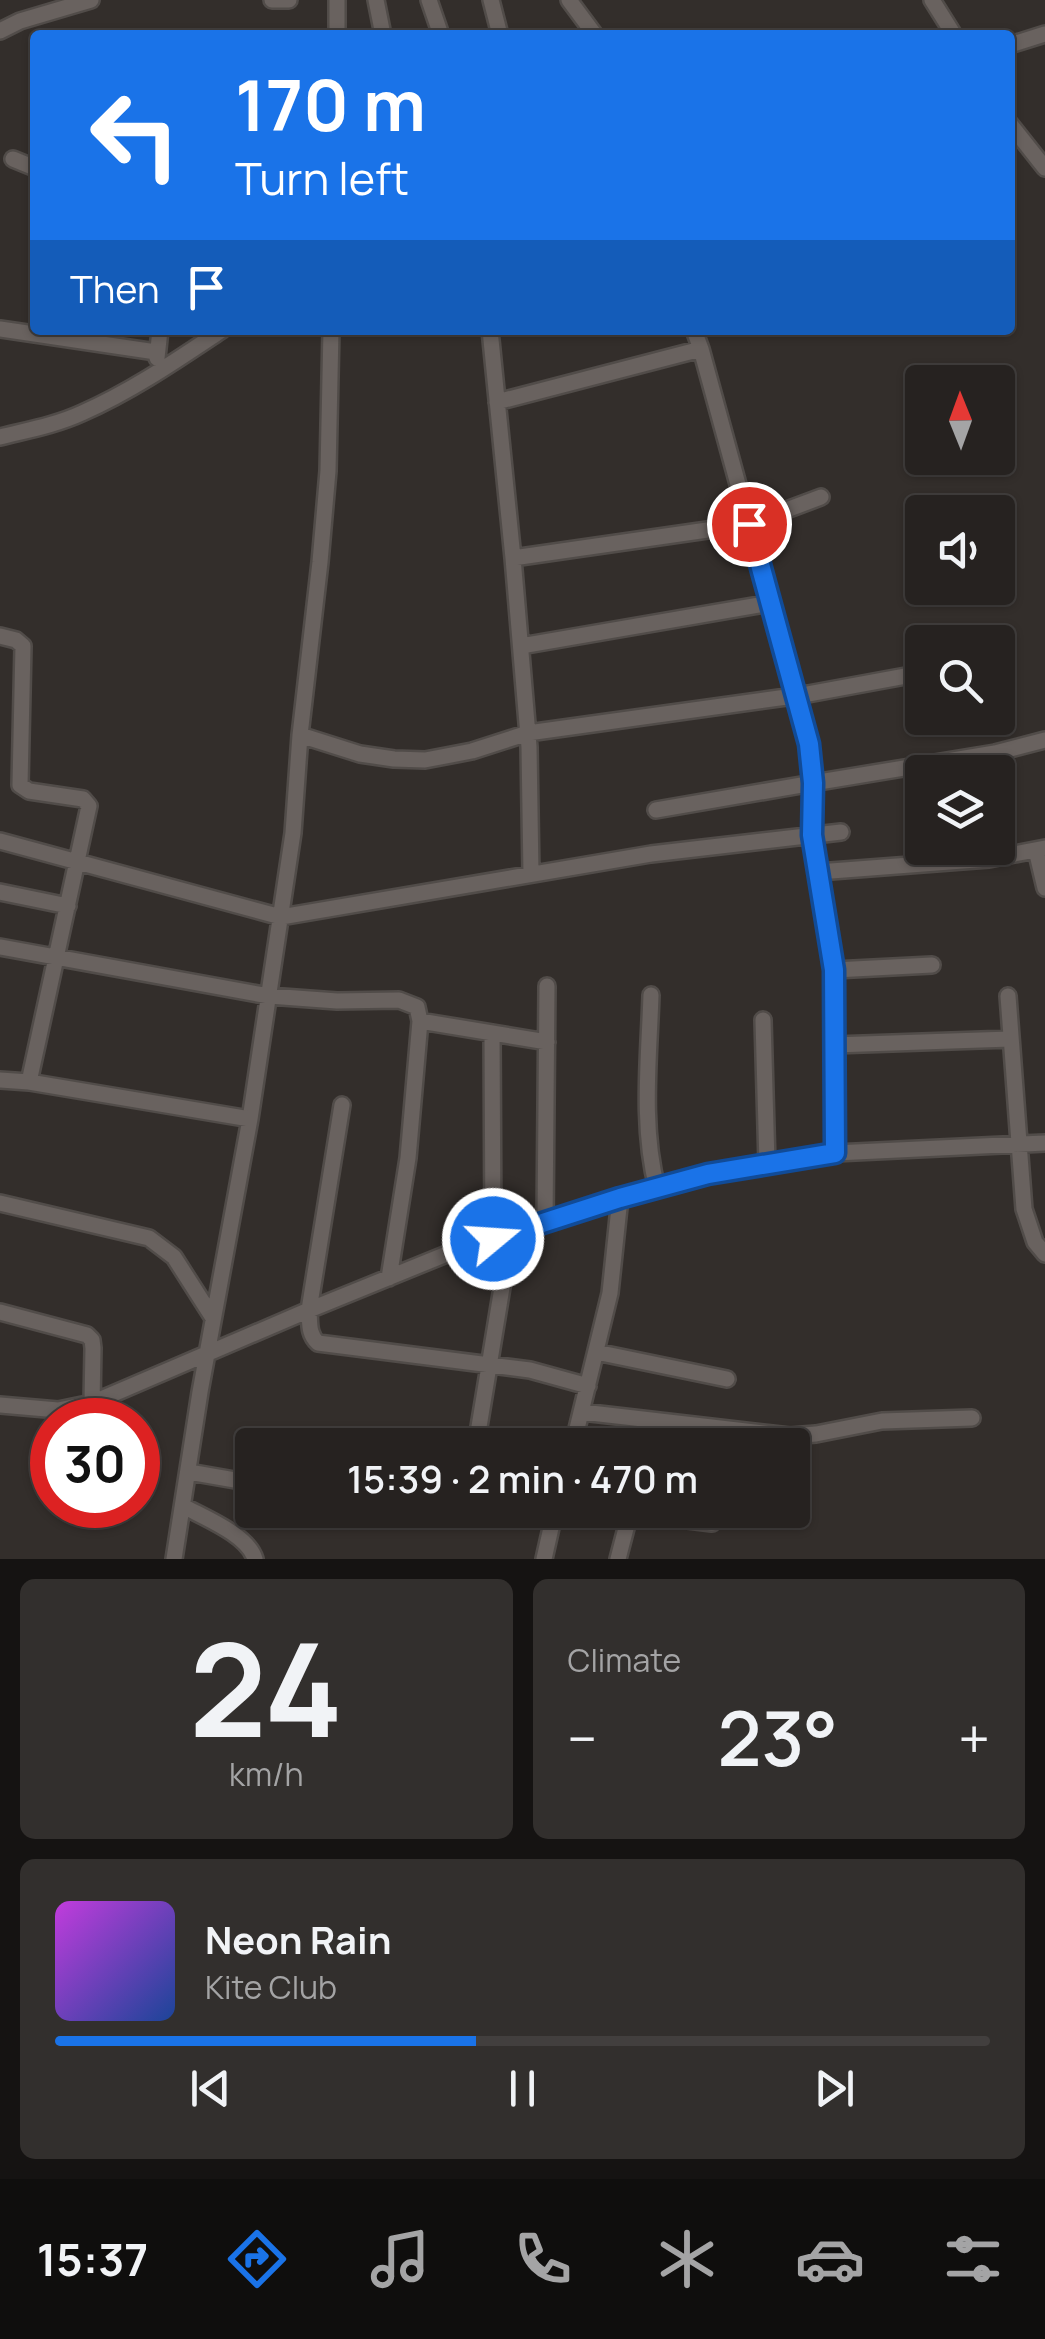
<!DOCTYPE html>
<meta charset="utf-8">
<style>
:root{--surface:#262220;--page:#322f2d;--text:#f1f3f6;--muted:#a4a4a5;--line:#423f3e;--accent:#1a73e8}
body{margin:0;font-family:Manrope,sans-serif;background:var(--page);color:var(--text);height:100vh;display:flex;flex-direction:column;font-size:38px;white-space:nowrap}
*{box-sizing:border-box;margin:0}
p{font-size:32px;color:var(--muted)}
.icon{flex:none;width:55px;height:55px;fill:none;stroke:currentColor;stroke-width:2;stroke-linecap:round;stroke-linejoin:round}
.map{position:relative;height:1559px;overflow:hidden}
.side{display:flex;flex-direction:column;gap:20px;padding:20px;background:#151312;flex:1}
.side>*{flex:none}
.guide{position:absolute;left:30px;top:30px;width:985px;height:305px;border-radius:10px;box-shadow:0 2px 8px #0004,0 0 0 2px var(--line);background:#1a73e8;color:#fff;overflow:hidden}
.needle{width:65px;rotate:359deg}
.buttons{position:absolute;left:905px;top:365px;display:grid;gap:20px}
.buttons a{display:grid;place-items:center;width:110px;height:110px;border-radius:10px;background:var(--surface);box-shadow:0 2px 8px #0004,0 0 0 2px var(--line);font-size:50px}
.speed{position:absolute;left:30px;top:1398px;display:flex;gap:20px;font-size:50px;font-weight:700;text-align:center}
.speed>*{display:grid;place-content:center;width:130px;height:130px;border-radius:50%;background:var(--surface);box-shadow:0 2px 8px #0004,0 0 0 2px var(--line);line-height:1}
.speed .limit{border:15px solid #d22;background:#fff;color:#111}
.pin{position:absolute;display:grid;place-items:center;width:85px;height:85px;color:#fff;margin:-42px;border:5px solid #fff;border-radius:50%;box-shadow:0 2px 10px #0007}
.me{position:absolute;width:110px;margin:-55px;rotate:72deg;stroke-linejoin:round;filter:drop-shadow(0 0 8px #0008)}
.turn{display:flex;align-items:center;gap:35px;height:210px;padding:0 40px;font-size:45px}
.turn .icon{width:130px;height:130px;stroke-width:2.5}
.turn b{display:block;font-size:70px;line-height:85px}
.then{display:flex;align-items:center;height:95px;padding:0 40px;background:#0003;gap:20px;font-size:38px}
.big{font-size:75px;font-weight:600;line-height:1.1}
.side .widget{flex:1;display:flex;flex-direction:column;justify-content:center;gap:15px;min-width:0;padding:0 35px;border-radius:15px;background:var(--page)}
.side .dial{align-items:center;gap:0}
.dial b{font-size:130px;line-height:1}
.song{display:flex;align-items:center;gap:30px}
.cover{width:120px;height:120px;border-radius:15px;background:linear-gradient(135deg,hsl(290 70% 55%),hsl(220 70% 35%))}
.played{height:10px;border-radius:5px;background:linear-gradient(90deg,var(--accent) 45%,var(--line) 45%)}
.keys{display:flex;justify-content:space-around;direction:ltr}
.heat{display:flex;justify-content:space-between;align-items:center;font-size:55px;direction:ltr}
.side .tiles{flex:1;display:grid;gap:20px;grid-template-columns:1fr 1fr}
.widget:last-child{grid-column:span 2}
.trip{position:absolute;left:235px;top:1428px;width:575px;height:100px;border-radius:10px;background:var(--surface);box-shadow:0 2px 8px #0004,0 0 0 2px var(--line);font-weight:600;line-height:100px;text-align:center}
.tab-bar{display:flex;height:160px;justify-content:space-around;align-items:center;background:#0f0e0d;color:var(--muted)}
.tab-bar .icon{width:70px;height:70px}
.tab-bar .active{color:var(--accent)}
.tab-bar b{font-size:45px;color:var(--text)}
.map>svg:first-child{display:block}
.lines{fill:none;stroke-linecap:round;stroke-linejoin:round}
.minor-casing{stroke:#514c49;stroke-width:20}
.minor{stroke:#69625f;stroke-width:15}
.route-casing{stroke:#114b97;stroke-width:25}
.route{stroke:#1a73e8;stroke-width:18}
</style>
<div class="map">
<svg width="1045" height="1559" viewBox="0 0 1045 1559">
<rect width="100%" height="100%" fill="#332e2b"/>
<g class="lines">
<defs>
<path id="minor" d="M272,0H289
M376,0L383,35
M429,0L441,35
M491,0L500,35
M569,0L595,35
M932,0L954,35
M0,31L20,21L91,0
M337,35V0
M1010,45L1045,34
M1010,124L1045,168
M13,159L35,168
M0,329L156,352
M490,330L513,558L529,747L531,874
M694,330L701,349
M157,358L160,330
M497,402L701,349L809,744L813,783L656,810
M0,437C28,430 56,425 82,413C132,391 177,360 222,330
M513,558L749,524L821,497
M0,636L16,640L23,646L20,785L29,791L83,799L89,806L29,1082
M521,646L771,603
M300,735L360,754L394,759L425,760L472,751L528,733L808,694L922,673
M0,841L281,917L651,854L841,832
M1036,850L1045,888
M818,872L989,859L1045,848
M0,892L68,906
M0,947L269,996L337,1001L399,1000L417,1007L420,1021L408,1158L389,1278
M834,970L932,965
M651,995C649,1058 641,1126 657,1188
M1008,996L1024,1209L1035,1242L1045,1254
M763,1020L767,1164
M420,1021L547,1042
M492,1033L493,1239
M834,1045L1010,1039
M0,1080L29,1082L250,1119
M342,1105L309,1310C310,1323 308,1334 318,1343L530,1370L588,1386
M835,1153L834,970L811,835L813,783L995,753L1045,740
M0,1203L149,1238L174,1257L213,1318
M545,1223L547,986
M0,1312L87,1335L92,1340L93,1348L92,1403
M596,1352L727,1379
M0,1405L58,1410L92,1403L309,1310L459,1249L620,1198L708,1174L835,1153L1045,1143
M582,1412L790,1436L816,1434L882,1421L972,1418
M476,1445L511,1233
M573,1445L610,1293L620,1198
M189,1472L252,1483
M183,1506C205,1518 248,1535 255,1559
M408,1510L435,1513L455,1510
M606,1510L712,1523
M174,1559L200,1392L250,1119L293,833L300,735L320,562L328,471L331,330
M544,1559L555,1510
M618,1559L630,1513"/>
</defs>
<!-- minor casing -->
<use href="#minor" class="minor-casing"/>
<!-- minor -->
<use href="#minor" class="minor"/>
</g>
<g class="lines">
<defs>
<path id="route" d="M493,1239L620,1198L708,1174L835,1153L834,970L812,835L813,783L809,744L749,524"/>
</defs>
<!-- route casing -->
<use href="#route" class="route-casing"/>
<!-- route -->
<use href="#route" class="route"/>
</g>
</svg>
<div class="buttons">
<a><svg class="needle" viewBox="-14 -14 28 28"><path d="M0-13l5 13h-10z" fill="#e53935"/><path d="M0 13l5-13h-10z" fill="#a4a4a5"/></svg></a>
<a><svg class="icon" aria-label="sound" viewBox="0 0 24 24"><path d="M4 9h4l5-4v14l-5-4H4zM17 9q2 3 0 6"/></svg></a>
<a><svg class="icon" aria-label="search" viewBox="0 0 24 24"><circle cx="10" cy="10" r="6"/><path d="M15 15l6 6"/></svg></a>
<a><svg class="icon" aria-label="layers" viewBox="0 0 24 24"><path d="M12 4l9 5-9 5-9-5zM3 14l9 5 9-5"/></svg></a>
</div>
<div class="speed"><div class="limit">30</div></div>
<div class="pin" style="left:749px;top:524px;background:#d93025"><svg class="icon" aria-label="arrive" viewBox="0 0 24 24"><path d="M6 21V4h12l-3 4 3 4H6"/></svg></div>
<svg class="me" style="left:493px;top:1239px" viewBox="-20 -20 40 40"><circle r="17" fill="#1a73e8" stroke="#fff" stroke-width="3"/><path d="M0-11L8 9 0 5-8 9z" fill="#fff"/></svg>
<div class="trip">15:39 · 2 min · 470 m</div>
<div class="guide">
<div class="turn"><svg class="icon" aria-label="left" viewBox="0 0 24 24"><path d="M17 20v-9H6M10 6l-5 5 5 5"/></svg><div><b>170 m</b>Turn left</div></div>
<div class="then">Then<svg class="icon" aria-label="arrive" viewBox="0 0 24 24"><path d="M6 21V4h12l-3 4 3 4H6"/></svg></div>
</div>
</div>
<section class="side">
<div class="tiles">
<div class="widget dial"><b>24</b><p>km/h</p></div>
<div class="widget"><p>Climate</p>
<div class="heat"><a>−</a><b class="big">23°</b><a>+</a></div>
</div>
<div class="widget">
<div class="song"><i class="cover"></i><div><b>Neon Rain</b><p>Kite Club</p></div></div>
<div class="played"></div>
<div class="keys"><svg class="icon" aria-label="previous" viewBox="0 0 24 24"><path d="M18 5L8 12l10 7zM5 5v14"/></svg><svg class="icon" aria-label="pause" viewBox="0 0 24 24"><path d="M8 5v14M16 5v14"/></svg><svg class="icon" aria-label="next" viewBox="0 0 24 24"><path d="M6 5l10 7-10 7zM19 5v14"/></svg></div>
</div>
</div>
</section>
<nav class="tab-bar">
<b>15:37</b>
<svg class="icon active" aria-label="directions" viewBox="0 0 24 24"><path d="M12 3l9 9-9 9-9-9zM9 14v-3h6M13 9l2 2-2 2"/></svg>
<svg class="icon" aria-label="music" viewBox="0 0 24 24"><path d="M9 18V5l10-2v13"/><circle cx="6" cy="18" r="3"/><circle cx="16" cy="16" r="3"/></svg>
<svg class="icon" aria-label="phone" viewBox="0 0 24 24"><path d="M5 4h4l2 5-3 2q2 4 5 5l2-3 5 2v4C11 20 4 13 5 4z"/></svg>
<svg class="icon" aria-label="climate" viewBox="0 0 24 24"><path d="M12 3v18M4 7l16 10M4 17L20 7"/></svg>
<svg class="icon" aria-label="car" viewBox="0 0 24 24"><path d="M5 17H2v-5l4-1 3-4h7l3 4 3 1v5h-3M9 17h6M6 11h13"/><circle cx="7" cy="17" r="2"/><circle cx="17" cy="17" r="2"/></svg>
<svg class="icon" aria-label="filters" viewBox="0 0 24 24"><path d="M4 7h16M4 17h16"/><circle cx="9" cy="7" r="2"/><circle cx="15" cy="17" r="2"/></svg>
</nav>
